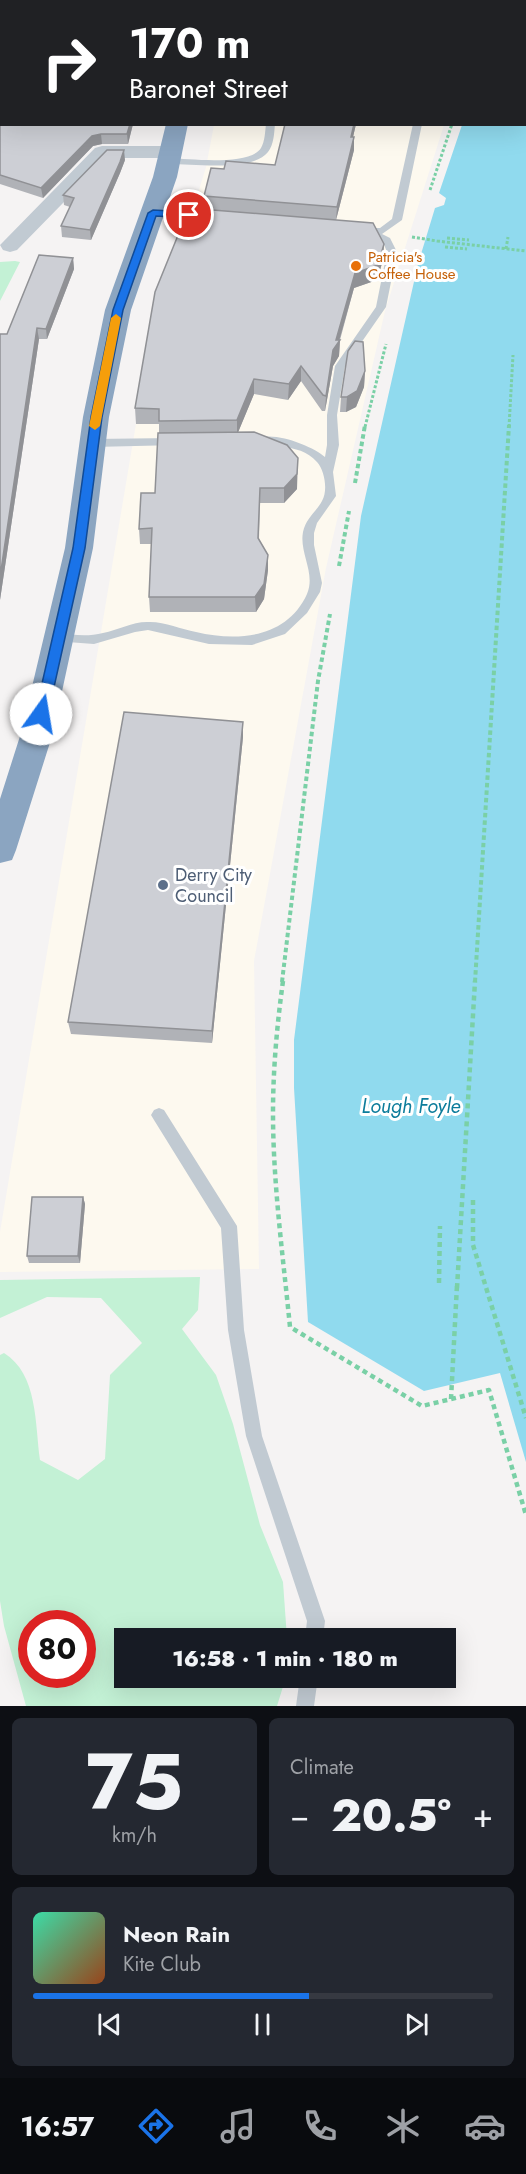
<!DOCTYPE html>
<meta charset="utf-8">
<style>
:root{--surface:#171b24;--page:#242831;--text:#f1f3f6;--muted:#9ea1a6;--line:#363941;--accent:#1a73e8}
body{margin:0;font-family:Jost,sans-serif;background:var(--page);color:var(--text);height:100vh;display:flex;flex-direction:column;font-size:22px;white-space:nowrap}
*{box-sizing:border-box;margin:0}
p{font-size:20px;color:var(--muted)}
.icon{flex:none;width:33px;height:33px;fill:none;stroke:currentColor;stroke-width:2;stroke-linecap:round;stroke-linejoin:round}
.map{position:relative;height:1706px;overflow:hidden}
.drawer{display:flex;flex-direction:column;gap:12px;padding:12px;background:#0d0f14;flex:1}
.drawer>*{flex:none}
.guide{position:absolute;left:0px;top:0px;width:526px;height:126px;box-shadow:0 6px 24px #0002;background:#202124;color:#fff;overflow:hidden}
.speed{position:absolute;left:18px;top:1610px;display:flex;gap:12px;font-size:30px;font-weight:700;text-align:center}
.speed>*{display:grid;place-content:center;width:78px;height:78px;border-radius:50%;background:var(--surface);box-shadow:0 6px 24px #0002;line-height:1}
.speed .limit{border:9px solid #d22;background:#fff;color:#111}
.pin{position:absolute;display:grid;place-items:center;width:51px;height:51px;color:#fff;margin:-26px;border:3px solid #fff;border-radius:50%;box-shadow:0 2px 6px #0007}
.me{position:absolute;width:66px;margin:-33px;rotate:13deg;stroke-linejoin:round;filter:drop-shadow(0 0 4px #0008)}
.turn{display:flex;align-items:center;gap:21px;height:126px;padding:0 30px;font-size:27px}
.turn .icon{width:78px;height:78px;stroke-width:2.5}
.turn b{display:block;font-size:42px;line-height:51px}
.big{font-size:45px;font-weight:800;line-height:1.1}
.drawer .card{flex:1;display:flex;flex-direction:column;justify-content:center;gap:9px;min-width:0;padding:0 21px;border-radius:9px;background:var(--page)}
.drawer .dial{align-items:center;gap:0}
.dial b{font-size:78px;line-height:1}
.song{display:flex;align-items:center;gap:18px}
.cover{width:72px;height:72px;border-radius:9px;background:linear-gradient(135deg,hsl(160 70% 55%),hsl(20 70% 35%))}
.played{height:6px;border-radius:3px;background:linear-gradient(90deg,var(--accent) 60%,var(--line) 60%)}
.keys{display:flex;justify-content:space-around;direction:ltr}
.heat{display:flex;justify-content:space-between;align-items:center;font-size:33px;direction:ltr}
.drawer .tiles{flex:1;display:grid;gap:12px;grid-template-columns:1fr 1fr}
.card:last-child{grid-column:span 2}
.trip{position:absolute;left:114px;top:1628px;width:342px;height:60px;border-radius:0px;background:var(--surface);box-shadow:0 6px 24px #0002;font-weight:800;line-height:60px;text-align:center}
.tab-bar{display:flex;height:96px;justify-content:space-around;align-items:center;background:#090b0e;color:var(--muted)}
.tab-bar .icon{width:42px;height:42px}
.tab-bar .current{color:var(--accent)}
.tab-bar b{font-size:27px;color:var(--text)}
.map>svg:first-child{display:block}
.commercial{fill:#fdf9ef}
.green{fill:#c3f1d5;fill-rule:evenodd}
.water{fill:#90daee}
.lines{fill:none;stroke-linecap:round;stroke-linejoin:round}
.path-far2{stroke:#7ad0a6;stroke-width:3;stroke-dasharray:3 2;stroke-linecap:butt}
.path-far1{stroke:#7ad0a6;stroke-width:4;stroke-dasharray:4.5 3;stroke-linecap:butt}
.path{stroke:#7ad0a6;stroke-width:4.5;stroke-dasharray:5 4;stroke-linecap:butt}
.lane{fill:#c1cad2;fill-rule:evenodd}
.street{fill:#c1cad2;fill-rule:evenodd}
.highway{fill:#8ba5c1;fill-rule:evenodd}
.wall{fill:#b0b2b7}
.shaded-wall{fill:#909195}
.building{fill:#cdcfd5;stroke:#909195;stroke-width:1.5}
.route{fill:#1a73e8;stroke:#114b97;stroke-width:1.5}
.slow{fill:#f59e0b}
.food-dot{fill:#e8710a;stroke:#fff;stroke-width:2}
.service-dot{fill:#5c6f8a;stroke:#fff;stroke-width:2}
.labels{text-anchor:middle;dominant-baseline:central;stroke-width:6;stroke-linejoin:round;paint-order:stroke}
.far-food-label{font-size:15px;fill:#c56008;stroke:#fff;text-anchor:start}
.service-label{font-size:18px;fill:#4e5e75;stroke:#fff;text-anchor:start}
.water-label{font-size:20px;font-style:italic;fill:#0c7c9b;stroke:#fff}
</style>
<div class="map">
<svg width="526" height="1706" viewBox="0 0 526 1706">
<rect width="100%" height="100%" fill="#f5f3f3"/>
<!-- commercial -->
<path class="commercial" d="M214,125H444L385,311L326,568L254,961L259,1269L0,1272V1232L155,311L186,233L206,167Z"/>
<!-- green -->
<path class="green" d="M15,261L20,262L0,301V262Z
M200,1277L198,1310L182,1329L216,1375L233,1424L260,1525L283,1582L287,1638H124V1677H286L277,1706H26L4,1626L0,1601V1355L4,1353C38,1374 35,1424 40,1460L78,1480L105,1459L110,1375L142,1343L101,1298L47,1297L0,1318V1280ZM32,1623H82V1674H32Z"/>
<!-- water -->
<path class="water" d="M505,0H526V1462L500,1373L424,1391L308,1322L294,1088V1040L361,516L418,264L435,208L444,205L446,198L439,193L462,125L525,124V2Z"/>
<g class="lines">
<!-- path-far2 -->
<path class="path-far2" d="M430,190L452,124
M412,237L437,241
M447,238L469,240
M437,241L526,251
M445,247L467,249
M506,249L508,237
M365,427L386,344
M509,427L513,355"/>
<!-- path-far1 -->
<path class="path-far1" d="M355,483L365,425
M339,566L349,511
M282,982L318,681L330,614
M475,982L509,425"/>
<!-- path -->
<path class="path" d="M283,981C277,1025 273,1069 273,1113C273,1184 283,1256 290,1327L422,1406L489,1390L526,1515
M473,1200V1245L526,1418
M439,1283L440,1226
M457,1288L475,981
M451,1399L457,1285"/>
<!-- lane -->
<path class="lane" d="M427,0H435V2H427Z
M450,0H458L449,2Z
M266,124H275C274,134 274,144 268,152C252,172 194,164 170,164L165,161L170,158C190,159 250,166 261,148C265,141 265,132 266,124Z
M413,124H422L402,220L382,234L390,238L397,252L386,307L345,366L337,415L339,445L333,472L336,496L317,523L314,533V545L322,583L320,592L307,613L285,634L252,645L209,644L148,630L135,632L94,644L54,641L52,638L54,635L58,633C73,635 88,637 103,633C118,630 132,622 147,622C164,621 180,629 196,632C238,642 287,638 307,594C316,573 299,553 303,532C306,518 316,512 322,501C328,491 325,471 317,462C298,440 265,451 254,441C268,428 313,446 325,457L327,445V415L335,366L376,307L387,252L383,242L363,231L368,228H380L392,219Z
M174,438L180,442L178,445L93,447L87,443L93,439Z
M159,1108L164,1110L237,1226L244,1330L262,1436L325,1621L323,1638H305L307,1621L246,1436L228,1330L221,1228L154,1120L151,1115L154,1110Z
M300,1677H318L314,1706H296Z"/>
<!-- street -->
<path class="street" d="M0,55H2V67H0Z
M2,105V117L0,118V106Z
M102,146H172L179,148L182,152L179,156L172,158H107L17,250L10,252L3,250L0,245L3,242L95,148Z
M153,207L237,214L244,216L247,220L244,224L237,226L146,217L143,213L146,209Z"/>
<!-- highway -->
<path class="highway" d="M183,0H203V2H183Z
M166,124H188L177,177L131,310L109,417L93,548L53,733L16,850L12,860L0,863V799L21,733L65,548L83,417L105,310L153,177Z"/>
</g>
<!-- wall -->
<path class="wall" d="M217,0H289L288,2L217,1Z
M0,115L2,124H133L128,144H102L93,146L43,198L0,184Z
M285,124H356L353,137L354,150L336,220L383,260L377,280L354,288L340,340L339,356L333,366L325,411H322L301,381L288,400L254,394L238,432L297,489L284,503H260L259,539L268,555V570L264,599L256,612H150L149,597L152,544H140L139,529L155,493L159,433V424H136L135,408L197,219L204,209V196L224,169L275,165Z
M125,160L120,173L91,240L62,237L61,226L70,207L64,205L63,195Z
M73,258L74,269L47,339H39L0,600V334H7Z
M365,371L364,387L356,407L346,412H340L341,397Z
M243,722V737L212,1043L71,1034L68,1022Z
M83,1197L85,1204L80,1263H29L27,1256Z"/>
<!-- shaded-wall -->
<path class="shaded-wall" d="M30,0H54V2H23Z
M2,6V17H0V7Z
M130,124H133L128,144L127,134Z
M354,124H356L350,150L351,137Z
M101,134L102,144L93,146L43,198L41,188L92,136Z
M354,137V150L336,220L337,207Z
M124,150L125,160L120,173L91,240L90,230Z
M384,244L383,260L377,280L354,288L339,341L340,340L339,356L333,366L325,411L326,396L333,350L355,273Z
M73,258L74,269L47,339L46,329Z
M37,328L39,339L0,600V577Z
M301,366V381L288,400L289,384Z
M365,371L364,387L356,407L346,412L347,397Z
M254,379V394L237,435V420Z
M298,458L297,489L284,503V488Z
M268,555V570L264,599L256,612L255,597Z
M243,722V737L212,1043V1031Z
M83,1197L85,1204L80,1263L78,1256Z"/>
<!-- building -->
<path class="building" d="M0,0H30L23,2H2V6L0,7Z
M246,0H285V2H245Z
M341,0H388L387,2H341Z
M2,113V124H130L127,134H101L92,136L41,188L0,175V115Z
M285,124H354L351,137H354L337,207L204,196L211,168L224,169L226,161L275,165Z
M107,150H124L120,162L90,230L61,226L74,198L63,195Z
M200,209L373,223L384,244L378,265L355,273L336,340H340L333,350L326,396L323,395L301,366L289,384L254,379L237,420L159,421V409L135,408L155,292L185,218L197,219Z
M39,255L73,258L46,329L37,328L0,577V334H7Z
M355,341L363,342L365,371L357,391L347,397H341L348,351Z
M254,432L287,445L298,458L297,474L284,488H260L258,538L268,555L264,584L255,597H149L152,528L139,529L141,493H155L158,433Z
M124,712L243,722L212,1031L68,1022Z
M32,1197H83L78,1256H27Z"/>
<!-- route -->
<path class="route" d="M153,210L189,212L194,215L189,218L156,216L123,310L102,417L85,548L48,714L41,719L35,714L73,548L91,417L113,310L148,213Z"/>
<!-- slow -->
<path class="slow" d="M116,314L121,318L100,426L95,430L89,426L111,318Z"/>
<!-- markers -->
<circle class="food-dot" cx="356" cy="266" r="6"/>
<circle class="service-dot" cx="163" cy="885" r="6"/>
<g class="labels">
<!-- far-food labels -->
<g class="far-food-label">
<text x="368" y="257">Patricia's<tspan x="368" dy="17">Coffee House</tspan></text>
</g>
<!-- service labels -->
<g class="service-label">
<text x="175" y="875">Derry City<tspan x="175" dy="21">Council</tspan></text>
</g>
<!-- water labels -->
<g class="water-label">
<text x="411" y="1106">Lough Foyle</text>
</g>
</g>
</svg>
<div class="speed"><div class="limit">80</div></div>
<div class="pin" style="left:189px;top:215px;background:#d93025"><svg class="icon" aria-label="arrive" viewBox="0 0 24 24"><path d="M6 21V4h12l-3 4 3 4H6"/></svg></div>
<svg class="me" style="left:41px;top:714px" viewBox="-20 -20 40 40"><circle r="19" fill="#fff"/><path d="M0-13L10 11 0 6-10 11z" fill="#1a73e8"/></svg>
<div class="trip">16:58 · 1 min · 180 m</div>
<div class="guide">
<div class="turn"><svg class="icon" aria-label="right" viewBox="0 0 24 24"><path d="M7 20v-9h11M14 6l5 5-5 5"/></svg><div><b>170 m</b>Baronet Street</div></div>
</div>
</div>
<section class="drawer">
<div class="tiles">
<div class="card dial"><b>75</b><p>km/h</p></div>
<div class="card"><p>Climate</p>
<div class="heat"><a>−</a><b class="big">20.5°</b><a>+</a></div>
</div>
<div class="card">
<div class="song"><i class="cover"></i><div><b>Neon Rain</b><p>Kite Club</p></div></div>
<div class="played"></div>
<div class="keys"><svg class="icon" aria-label="previous" viewBox="0 0 24 24"><path d="M18 5L8 12l10 7zM5 5v14"/></svg><svg class="icon" aria-label="pause" viewBox="0 0 24 24"><path d="M8 5v14M16 5v14"/></svg><svg class="icon" aria-label="next" viewBox="0 0 24 24"><path d="M6 5l10 7-10 7zM19 5v14"/></svg></div>
</div>
</div>
</section>
<nav class="tab-bar">
<b>16:57</b>
<svg class="icon current" aria-label="directions" viewBox="0 0 24 24"><path d="M12 3l9 9-9 9-9-9zM9 14v-3h6M13 9l2 2-2 2"/></svg>
<svg class="icon" aria-label="music" viewBox="0 0 24 24"><path d="M9 18V5l10-2v13"/><circle cx="6" cy="18" r="3"/><circle cx="16" cy="16" r="3"/></svg>
<svg class="icon" aria-label="phone" viewBox="0 0 24 24"><path d="M5 4h4l2 5-3 2q2 4 5 5l2-3 5 2v4C11 20 4 13 5 4z"/></svg>
<svg class="icon" aria-label="climate" viewBox="0 0 24 24"><path d="M12 3v18M4 7l16 10M4 17L20 7"/></svg>
<svg class="icon" aria-label="car" viewBox="0 0 24 24"><path d="M5 17H2v-5l4-1 3-4h7l3 4 3 1v5h-3M9 17h6M6 11h13"/><circle cx="7" cy="17" r="2"/><circle cx="17" cy="17" r="2"/></svg>
</nav>
